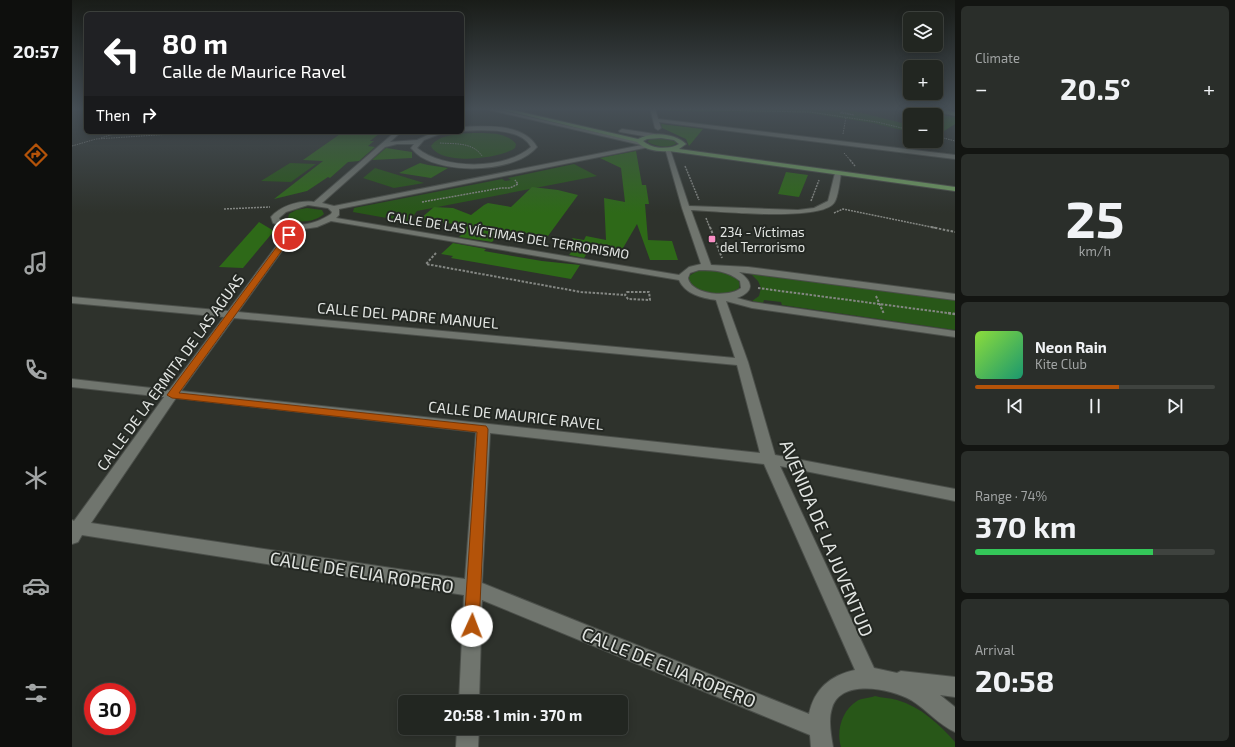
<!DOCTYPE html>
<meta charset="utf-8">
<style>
:root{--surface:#222621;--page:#2a2e2a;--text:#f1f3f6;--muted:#a2a5a5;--line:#3f433f;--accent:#b45309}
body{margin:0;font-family:"Exo 2",sans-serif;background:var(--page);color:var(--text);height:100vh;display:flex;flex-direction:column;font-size:15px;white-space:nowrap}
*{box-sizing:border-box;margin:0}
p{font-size:13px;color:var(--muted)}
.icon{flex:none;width:22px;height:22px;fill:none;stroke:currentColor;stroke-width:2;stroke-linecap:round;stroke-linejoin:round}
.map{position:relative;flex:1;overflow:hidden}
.drawer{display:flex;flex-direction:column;gap:6px;padding:6px;background:#131512;width:280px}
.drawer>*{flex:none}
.top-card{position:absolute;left:12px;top:12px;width:380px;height:122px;border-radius:6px;box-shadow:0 2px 10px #0003,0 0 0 1px var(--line);background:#202124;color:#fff;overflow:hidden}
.controls{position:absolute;left:831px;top:12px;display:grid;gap:8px}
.controls a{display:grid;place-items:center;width:40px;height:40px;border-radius:6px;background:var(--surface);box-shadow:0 2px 10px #0003,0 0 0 1px var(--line);font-size:20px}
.speed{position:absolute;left:12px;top:683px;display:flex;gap:8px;font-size:20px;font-weight:700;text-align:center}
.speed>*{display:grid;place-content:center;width:52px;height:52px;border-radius:50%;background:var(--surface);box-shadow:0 2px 10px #0003,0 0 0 1px var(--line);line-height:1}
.speed .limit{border:6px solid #d22;background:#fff;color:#111}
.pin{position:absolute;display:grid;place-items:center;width:34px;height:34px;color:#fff;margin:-17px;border:2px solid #fff;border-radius:50%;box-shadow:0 1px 4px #0007}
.me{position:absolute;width:44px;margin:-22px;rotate:2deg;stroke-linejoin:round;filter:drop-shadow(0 0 3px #0008)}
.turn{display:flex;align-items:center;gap:14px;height:84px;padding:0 12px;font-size:18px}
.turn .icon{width:52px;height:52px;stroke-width:2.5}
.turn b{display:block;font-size:28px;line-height:34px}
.then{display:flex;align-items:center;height:38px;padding:0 12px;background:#0003;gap:8px;font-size:15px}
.big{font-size:30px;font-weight:700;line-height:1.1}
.drawer .card{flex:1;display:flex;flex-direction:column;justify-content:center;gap:6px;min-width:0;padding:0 14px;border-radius:6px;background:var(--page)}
.drawer .dial{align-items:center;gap:0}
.dial b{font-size:52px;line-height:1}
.song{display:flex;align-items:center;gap:12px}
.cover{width:48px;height:48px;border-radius:6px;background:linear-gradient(135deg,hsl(90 70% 55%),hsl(160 70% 35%))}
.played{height:4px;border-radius:2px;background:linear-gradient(90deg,var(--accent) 60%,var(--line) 60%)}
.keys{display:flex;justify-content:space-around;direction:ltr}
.heat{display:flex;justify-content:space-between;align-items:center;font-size:22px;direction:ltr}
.charge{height:6px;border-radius:3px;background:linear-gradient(90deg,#34c759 74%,var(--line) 0)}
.trip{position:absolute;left:326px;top:695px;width:230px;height:40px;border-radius:6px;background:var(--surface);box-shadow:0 2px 10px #0003,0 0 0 1px var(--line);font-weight:700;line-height:40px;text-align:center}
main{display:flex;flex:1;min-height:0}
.menu{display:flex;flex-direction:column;width:72px;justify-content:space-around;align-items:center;background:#0e0f0d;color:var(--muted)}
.menu .icon{width:28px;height:28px}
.menu .active{color:var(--accent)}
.menu b{font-size:18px;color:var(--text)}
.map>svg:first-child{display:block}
.green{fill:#285718}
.building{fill:#2e6918}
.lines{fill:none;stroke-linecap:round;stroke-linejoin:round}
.minor-casing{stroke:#4b4f4a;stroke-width:2}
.major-casing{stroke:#4b4f4a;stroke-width:2}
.path-far3{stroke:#848783;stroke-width:1;stroke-dasharray:1.5 1;stroke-linecap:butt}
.path-far2{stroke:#848783;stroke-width:1.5;stroke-dasharray:2 1;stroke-linecap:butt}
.path-far1{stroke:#848783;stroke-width:2;stroke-dasharray:2.5 1.5;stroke-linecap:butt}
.path{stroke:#848783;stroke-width:2.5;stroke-dasharray:3 2;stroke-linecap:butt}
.minor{fill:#70756e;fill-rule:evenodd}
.major{fill:#6f9b61;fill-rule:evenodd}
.route{fill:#b45309;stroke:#753606}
.poi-dot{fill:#fa8fc6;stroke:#242823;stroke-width:1.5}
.labels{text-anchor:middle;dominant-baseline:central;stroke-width:4;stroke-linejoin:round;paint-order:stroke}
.far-poi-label{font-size:13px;fill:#e2e5e2;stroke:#242823;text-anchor:start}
.far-street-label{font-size:13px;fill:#e2e5e2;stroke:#242823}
.street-label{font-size:15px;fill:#e2e5e2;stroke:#242823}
.near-street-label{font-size:18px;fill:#e2e5e2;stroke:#242823}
</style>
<main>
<nav class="menu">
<b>20:57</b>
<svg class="icon active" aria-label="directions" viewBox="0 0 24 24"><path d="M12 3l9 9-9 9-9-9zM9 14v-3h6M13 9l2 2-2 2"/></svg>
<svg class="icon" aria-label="music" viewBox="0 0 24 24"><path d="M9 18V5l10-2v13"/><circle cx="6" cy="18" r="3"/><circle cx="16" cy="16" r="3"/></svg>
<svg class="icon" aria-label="phone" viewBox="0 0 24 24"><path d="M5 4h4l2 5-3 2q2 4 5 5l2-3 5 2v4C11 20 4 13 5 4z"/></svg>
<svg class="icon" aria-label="climate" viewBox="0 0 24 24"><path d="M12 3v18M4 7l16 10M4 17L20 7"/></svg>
<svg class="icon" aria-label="car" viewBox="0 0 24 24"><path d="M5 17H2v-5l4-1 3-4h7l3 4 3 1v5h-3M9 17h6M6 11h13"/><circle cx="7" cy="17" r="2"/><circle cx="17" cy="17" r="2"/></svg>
<svg class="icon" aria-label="filters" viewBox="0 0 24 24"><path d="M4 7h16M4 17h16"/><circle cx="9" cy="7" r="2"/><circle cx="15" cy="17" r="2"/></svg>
</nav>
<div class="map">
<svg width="883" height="747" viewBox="0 0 883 747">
<rect width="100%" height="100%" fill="#2e322c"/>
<!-- green -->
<path class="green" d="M594,108H770L838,125V132L801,123L735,113L595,111Z
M401,133C415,133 435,132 444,144L443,148C428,159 368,166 359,146C367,134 388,134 401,133Z
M588,137L602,139L606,142C600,149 584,147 576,142V141L579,138Z
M218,163L244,164L219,182L189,181Z
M502,164L525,176L345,211L337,222L281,212L282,208L430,179L433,181L439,180L436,178Z
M303,168L352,183L322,188L291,178Z
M235,208L250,210L252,214C243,222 226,224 216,218L217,214L224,210Z
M632,270C643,271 672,272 667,288C656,298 615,295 617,276L625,271Z
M679,274L883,300V330L710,305L709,302L692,300L691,303L680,301L687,296L689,288L686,281Z
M803,696C810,698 818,698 825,700C849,707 867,724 883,742V747H769C764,731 770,710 785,701C789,698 798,698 803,696Z"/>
<!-- building -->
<path class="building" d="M864,114L883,117V124L872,131L864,129Z
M589,124L631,129L617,146L614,139L590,128Z
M271,132L308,133L298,141H302L296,146L303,147L287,161L276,162L258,178L256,177L235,191L202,199L251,161L231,160Z
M314,148L340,152V158L300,160Z
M564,151L570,185H574L577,204H573L576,240L600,241L606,260H578L565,224L547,255L517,250L512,258L497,255L505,245L500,238L512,240L514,236L534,240L532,198L553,202L549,168L528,158Z
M348,163L356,165L376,168L359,178L327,173Z
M714,172L736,175L727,197L706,194Z
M460,187L486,190L506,195L476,236L431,230L420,242L387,237L395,229H392L395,226L348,219L362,207L381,208L399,215L412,205L416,203L439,207Z
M187,222L202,231L171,268L147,267Z
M381,243L414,249L412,251L470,261L508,265L499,279L379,258L381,256L369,254Z"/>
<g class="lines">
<defs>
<path id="minor" d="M409,108H419L572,143L569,145Z
M578,108H583L586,119L883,155V159L587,122L589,128L586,130L583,128Z
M390,127C414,126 452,123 465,147C443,173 377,174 349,157C346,155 343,152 340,149L339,148L342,144H325L313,147L250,203L262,206L575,144L577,145V147L267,209V215L264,218L607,275L617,267L629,264L610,208L593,148L598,149L617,206L726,210L742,208L756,201L763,173L766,171L769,173C768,180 766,198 762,203C748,222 644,211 619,210L639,265L676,267L883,294V300L667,272C682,282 682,292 665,298L680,302L883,331V337L680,308L654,301L676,362L703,455L883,489V501L708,466L802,668L825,673L829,671L883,677V697L868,695L883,707V732C867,725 854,709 839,700C819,689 769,678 760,708C756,720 759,735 761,747H739L738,735L410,600L407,702H387L392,595L10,535L6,542L0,544V520L2,521L92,397L0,387V379L97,390L152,317L0,303V297L156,311L217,229L201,223L199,217C208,206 228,200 242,202L323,132H329L318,142L345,140L360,133L373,132L352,140L345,148C372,170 433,170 459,147C449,127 409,130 390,131ZM236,205L256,208L260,212L259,214C244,224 224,229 208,220L207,218L214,212ZM259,221L607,280C613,294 630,298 644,300L663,358L166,312L225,230L245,227ZM627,270C643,270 656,271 668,281L669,288C657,298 619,295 616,278L618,273ZM162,318L665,365L688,453L109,391ZM104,398L404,432L393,579L19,523ZM418,433L692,464L783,670C759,675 742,689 737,714L410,583Z
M550,129L583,134L586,136L583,138L548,132L547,131Z
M385,728H407L406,747H384Z"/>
<path id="major" d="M422,108H432L566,139C580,131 603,133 614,144L607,149L883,187V191L597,151C586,152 573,150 565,142ZM589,138L602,140L607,144C597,150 580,149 571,141L575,139Z
M850,108H861L883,112V116Z"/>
</defs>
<!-- minor casing -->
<use href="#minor" class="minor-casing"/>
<!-- major casing -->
<use href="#major" class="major-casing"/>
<!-- path-far3 -->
<path class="path-far3" d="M590,109L738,112L805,122L838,130
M770,112L782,115L768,113Z
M771,134L774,117
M864,136L883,141
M29,138L48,132
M368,143C382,144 401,142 410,156
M0,146L24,139L130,132
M772,153L779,161"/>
<!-- path-far2 -->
<path class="path-far2" d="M778,160L783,166
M613,166L627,200
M739,201L747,180
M350,202L429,188H438L446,184L443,180
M152,209L198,207
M762,213L771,209L864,228
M634,218L638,228"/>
<!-- path-far1 -->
<path class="path-far1" d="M638,227L650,258
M859,227L883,232
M364,253L354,264L509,292L553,295
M686,288L883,314
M555,292H577L578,300L556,299L553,295Z
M804,296L812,314"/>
<!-- path -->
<path class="path" d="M876,313L883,314"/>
<!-- minor -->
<use href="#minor" class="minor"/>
<!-- major -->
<use href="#major" class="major"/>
</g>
<!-- sky -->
<linearGradient id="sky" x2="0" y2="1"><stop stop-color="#191c18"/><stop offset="0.51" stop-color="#464f56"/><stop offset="1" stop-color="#464f56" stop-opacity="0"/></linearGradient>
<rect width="883" height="213" fill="url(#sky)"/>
<!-- route -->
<path class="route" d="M215,233L221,235L107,393L414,426L416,429L407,626L405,631L400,633L394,631L392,626L405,432L100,398L95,395Z"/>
<!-- markers -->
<rect class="poi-dot" x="636" y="235" width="8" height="8" rx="2"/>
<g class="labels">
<!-- far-poi labels -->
<g class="far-poi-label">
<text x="648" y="232">234 - Víctimas<tspan x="648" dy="15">del Terrorismo</tspan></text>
</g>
<!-- far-street labels -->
<g class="far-street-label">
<text transform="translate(436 235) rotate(9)">CALLE DE LAS VÍCTIMAS DEL TERRORISMO</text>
</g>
<!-- street labels -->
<g class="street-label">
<text transform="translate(336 315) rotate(5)">CALLE DEL PADRE MANUEL</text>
<text transform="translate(98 372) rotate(-54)">CALLE DE LA ERMITA DE LAS AGUAS</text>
<text transform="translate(444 415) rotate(6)">CALLE DE MAURICE RAVEL</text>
</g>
<!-- near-street labels -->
<g class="near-street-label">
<text transform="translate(755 538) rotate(67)">AVENIDA DE LA JUVENTUD</text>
<text transform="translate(290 572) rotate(9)">CALLE DE ELIA ROPERO</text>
<text transform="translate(597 667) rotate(22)">CALLE DE ELIA ROPERO</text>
</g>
</g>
</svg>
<div class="controls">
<a><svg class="icon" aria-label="layers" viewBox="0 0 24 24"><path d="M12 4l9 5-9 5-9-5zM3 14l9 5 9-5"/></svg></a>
<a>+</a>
<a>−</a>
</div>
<div class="speed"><div class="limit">30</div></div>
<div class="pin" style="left:217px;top:235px;background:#d93025"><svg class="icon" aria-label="arrive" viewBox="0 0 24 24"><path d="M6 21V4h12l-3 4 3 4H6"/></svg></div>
<svg class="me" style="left:400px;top:626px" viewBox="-20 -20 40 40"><circle r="19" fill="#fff"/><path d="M0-13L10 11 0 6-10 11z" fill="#b45309"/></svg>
<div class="trip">20:58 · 1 min · 370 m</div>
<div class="top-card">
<div class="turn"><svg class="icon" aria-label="left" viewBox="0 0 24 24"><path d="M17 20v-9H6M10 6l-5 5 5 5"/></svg><div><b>80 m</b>Calle de Maurice Ravel</div></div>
<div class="then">Then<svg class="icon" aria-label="right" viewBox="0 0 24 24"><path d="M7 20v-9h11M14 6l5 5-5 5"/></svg></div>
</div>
</div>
<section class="drawer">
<div class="card"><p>Climate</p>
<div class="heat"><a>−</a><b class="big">20.5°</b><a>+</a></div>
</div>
<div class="card dial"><b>25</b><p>km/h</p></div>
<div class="card">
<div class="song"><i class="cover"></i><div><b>Neon Rain</b><p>Kite Club</p></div></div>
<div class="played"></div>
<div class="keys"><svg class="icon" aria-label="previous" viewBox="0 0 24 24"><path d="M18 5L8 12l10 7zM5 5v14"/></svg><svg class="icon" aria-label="pause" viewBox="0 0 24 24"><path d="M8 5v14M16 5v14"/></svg><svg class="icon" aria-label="next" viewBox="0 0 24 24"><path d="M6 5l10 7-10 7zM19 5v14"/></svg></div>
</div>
<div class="card"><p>Range · 74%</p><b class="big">370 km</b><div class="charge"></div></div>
<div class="card"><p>Arrival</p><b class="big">20:58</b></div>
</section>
</main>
